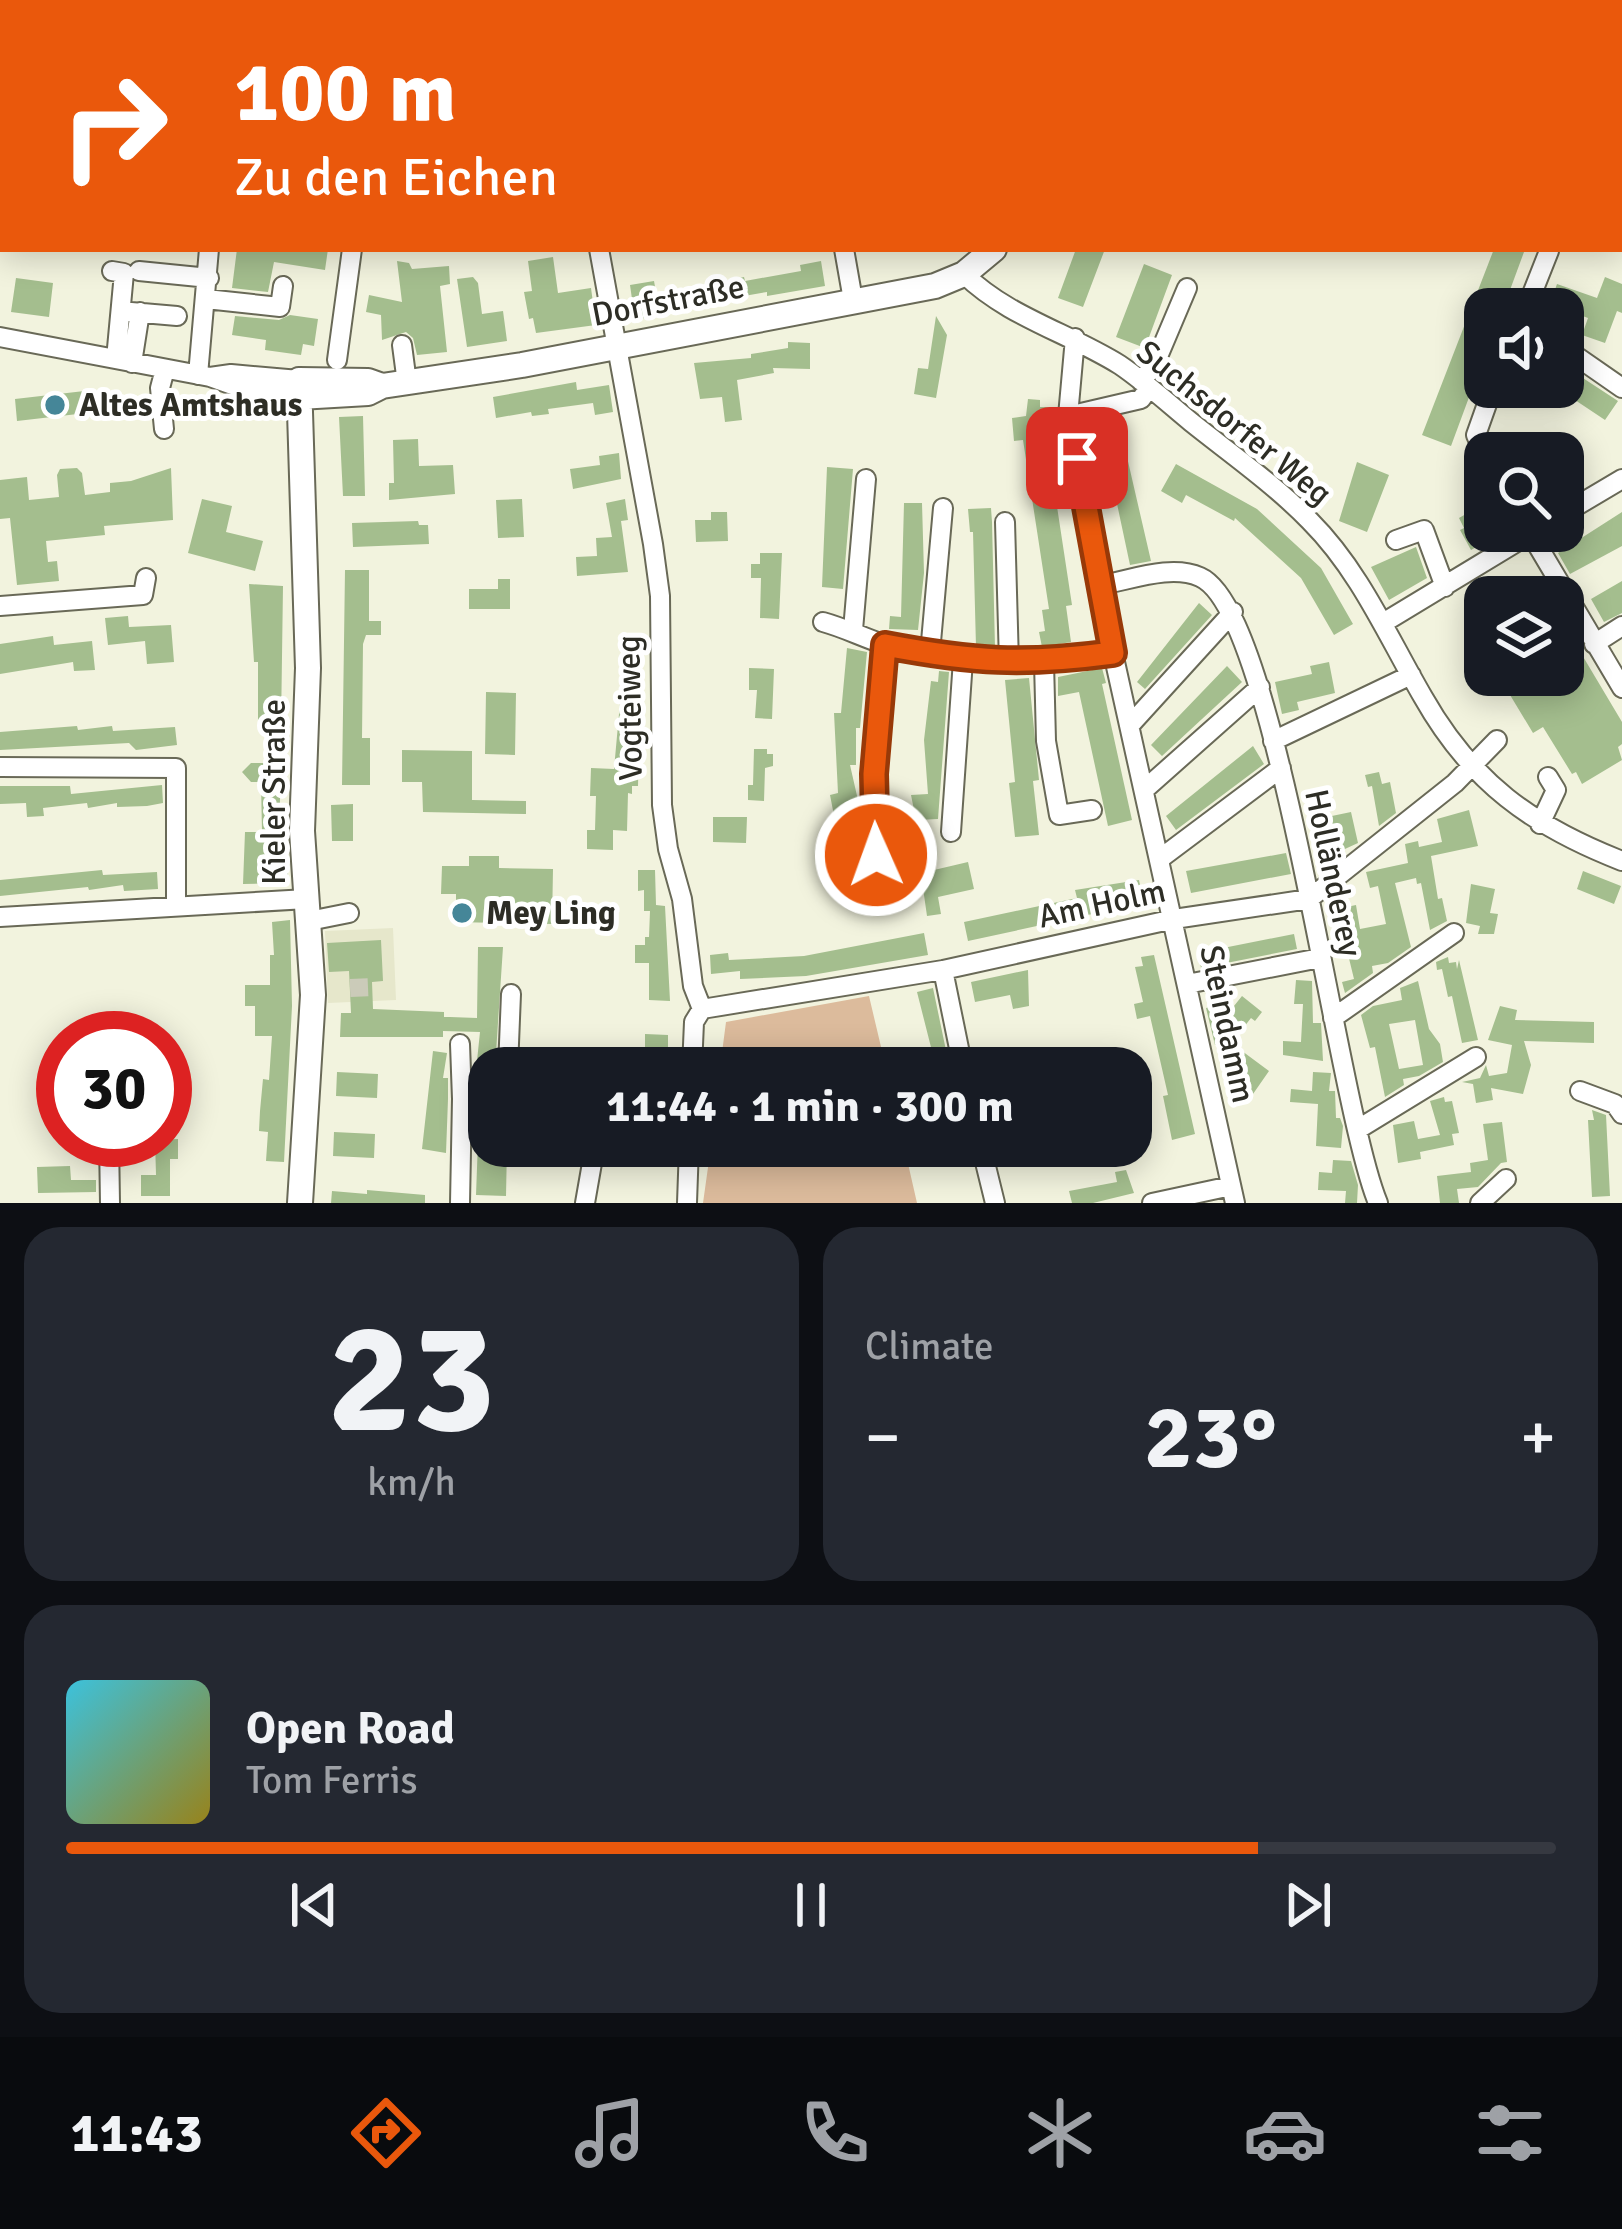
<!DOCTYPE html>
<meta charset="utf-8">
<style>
:root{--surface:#171b24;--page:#242831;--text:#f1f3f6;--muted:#9ea1a6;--line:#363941;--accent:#ea580c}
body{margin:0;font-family:Signika,sans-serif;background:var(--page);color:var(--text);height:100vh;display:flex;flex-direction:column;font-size:45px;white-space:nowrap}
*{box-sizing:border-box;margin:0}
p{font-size:39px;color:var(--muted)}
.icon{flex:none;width:66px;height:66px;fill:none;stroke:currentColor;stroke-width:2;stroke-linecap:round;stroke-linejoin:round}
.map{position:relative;height:1203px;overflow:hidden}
.side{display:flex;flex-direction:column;gap:24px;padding:24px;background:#0d0f14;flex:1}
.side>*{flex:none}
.guide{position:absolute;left:0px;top:0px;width:1623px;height:252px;box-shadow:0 6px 30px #0003;background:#ea580c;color:#fff;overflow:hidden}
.fabs{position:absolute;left:1464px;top:288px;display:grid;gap:24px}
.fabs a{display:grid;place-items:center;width:120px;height:120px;border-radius:24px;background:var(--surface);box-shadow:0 6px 30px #0003;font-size:60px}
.speed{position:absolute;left:36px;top:1011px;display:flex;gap:24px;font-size:60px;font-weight:700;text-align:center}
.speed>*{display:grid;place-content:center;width:156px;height:156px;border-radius:50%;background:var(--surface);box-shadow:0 6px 30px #0003;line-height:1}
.speed .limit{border:18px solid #d22;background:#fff;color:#111}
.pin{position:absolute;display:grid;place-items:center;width:102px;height:102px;color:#fff;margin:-51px;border-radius:24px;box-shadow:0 6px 18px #0006}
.me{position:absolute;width:132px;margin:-66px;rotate:358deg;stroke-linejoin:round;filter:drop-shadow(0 0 9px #0008)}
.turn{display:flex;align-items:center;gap:42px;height:252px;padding:0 36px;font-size:54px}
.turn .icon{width:156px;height:156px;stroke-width:2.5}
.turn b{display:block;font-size:84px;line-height:102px}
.big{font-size:90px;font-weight:700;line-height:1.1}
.side .widget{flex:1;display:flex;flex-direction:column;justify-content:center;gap:18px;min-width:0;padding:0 42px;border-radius:36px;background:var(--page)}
.side .dial{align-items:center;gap:0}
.dial b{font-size:156px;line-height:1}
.song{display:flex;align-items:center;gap:36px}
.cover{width:144px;height:144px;border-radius:18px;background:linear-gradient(135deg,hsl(190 70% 55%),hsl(50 70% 35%))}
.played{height:12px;border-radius:6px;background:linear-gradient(90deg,var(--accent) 80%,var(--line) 80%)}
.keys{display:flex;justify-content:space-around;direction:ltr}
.heat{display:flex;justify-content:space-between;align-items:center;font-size:66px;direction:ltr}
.side .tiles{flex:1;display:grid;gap:24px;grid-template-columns:1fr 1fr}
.widget:last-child{grid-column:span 2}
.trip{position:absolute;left:468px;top:1047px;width:684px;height:120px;border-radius:36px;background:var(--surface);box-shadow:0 6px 30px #0003;font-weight:700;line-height:120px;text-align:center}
.tab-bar{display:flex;height:192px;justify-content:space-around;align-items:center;background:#090b0e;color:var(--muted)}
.tab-bar .icon{width:84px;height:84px}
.tab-bar .current{color:var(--accent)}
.tab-bar b{font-size:54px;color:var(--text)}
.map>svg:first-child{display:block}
.built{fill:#e6e7cb}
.green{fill:#dcbb9c}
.building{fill:#a4be8e;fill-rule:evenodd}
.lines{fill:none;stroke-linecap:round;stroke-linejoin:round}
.minor-tunnel{stroke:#cbcbb9;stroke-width:18;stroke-dasharray:18 9;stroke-linecap:butt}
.minor-casing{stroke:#696957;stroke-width:22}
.major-casing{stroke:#696957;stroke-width:28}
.minor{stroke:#fff;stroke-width:18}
.major{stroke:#fff;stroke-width:24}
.route-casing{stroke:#983908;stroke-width:30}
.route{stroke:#ea580c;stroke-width:21}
.poi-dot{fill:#458698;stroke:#fff;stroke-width:4.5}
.labels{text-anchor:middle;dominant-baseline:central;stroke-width:10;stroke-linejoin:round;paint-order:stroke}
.street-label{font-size:33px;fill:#2d2d25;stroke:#fff}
.poi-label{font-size:33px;font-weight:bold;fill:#2d2d25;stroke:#fff;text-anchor:start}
</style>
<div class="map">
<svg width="1622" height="1203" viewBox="0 0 1622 1203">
<rect width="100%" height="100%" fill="#f2f3de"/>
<!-- built -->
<path class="built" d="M393,928L396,1000L328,1003L325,931Z"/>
<!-- green -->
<path class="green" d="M869,996L886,1068H720L726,1022Z
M711,1146H904L917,1203H703Z"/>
<!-- building -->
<path class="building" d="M237,249H328L325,270L274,262L268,292L232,288Z
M1076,249H1105L1083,307L1058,298Z
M1494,249L1524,252L1503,309H1485V354L1451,446L1422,435Z
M553,257L558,293L591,288L596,325L536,333L533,318L529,319L524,292L532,291L528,261Z
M397,261L409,263L412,269L449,266L450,284L440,286L447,352L417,355L413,338L406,332L382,340L381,315L366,312L369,295L402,302Z
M821,261L825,286L767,296V292L744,296L686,310L684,297L690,296L688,290L744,277L745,281L801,271L800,265Z
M1144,264L1172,275L1145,348L1116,337Z
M473,277L478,283L482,314L503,311L507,341L467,347L457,279Z
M1605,277L1622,284V313L1617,311L1605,343L1582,335L1588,318L1550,304L1557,284L1597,298Z
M16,278L53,283L49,317L11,312Z
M654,281L660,315L635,320L630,285Z
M290,315L318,319L314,346L303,344L301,355L265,350L266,340L232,335L235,316L279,320Z
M936,316L947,335L936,398L914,394L918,368L928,369Z
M788,342L810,343V369L773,368L774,373L737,380L742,420L725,422L722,397L700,399L694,363L751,358V354L788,348Z
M1563,365L1618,401L1605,420L1563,392Z
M576,382L577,390L609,385L613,412L595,415L593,403L548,409L549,414L532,416L531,412L496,418L493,397Z
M93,390L95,412L17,421L15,399Z
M1028,399L1040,400V407H1050L1051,420L1034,422L1036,448H1042L1043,455L1049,454L1072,605L1066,606L1071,642L1042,647L1039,632L1045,631L1042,610L1049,609L1023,440L1014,441L1012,418L1026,416Z
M363,416L365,496H343L339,417Z
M1118,418L1151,561L1130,565L1106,452L1099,453L1093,424Z
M418,439L419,466L453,465L455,494L389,500V483H394L393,440Z
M619,453L621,479L573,489L570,469L600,465L599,456Z
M1357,462L1389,475L1367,532L1339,521Z
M1176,464L1257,509L1321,568L1353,624L1334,635L1301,578L1235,518L1234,521L1186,495L1182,503L1161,491Z
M827,467L853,469L843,589L822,587Z
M77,468L82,473L85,495L110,492V483L131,481L171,468L173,520L104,526L105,535L46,541L48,562L57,561L59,581L17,585L10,518L0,519V480L27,477L29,500L59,497L57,475L60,469Z
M202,499L232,506L226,532L263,541L255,571L188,553Z
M522,499L524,537L498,538L496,500Z
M625,499L628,520L621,521L628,572L577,576L576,557L597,556L596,538L612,537L606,503Z
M904,503H922L924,573L918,630L889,629L890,616L901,617Z
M1485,503V531H1505L1471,550L1460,530L1464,528L1459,518Z
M991,508L992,522L995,648L976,647L973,532H970L968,509Z
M711,512H727L728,541L696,542L695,520H711Z
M1622,512V546L1570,574L1558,553Z
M418,521L419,525H428L429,544L353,547L352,523Z
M1416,547L1427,578L1389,600L1371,567Z
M760,553H782L779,619L760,618L761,578H751V564H760Z
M345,570H369V621H381V635H366L363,644L362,738H370V785H342Z
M498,579H510V609H469V589H498Z
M1622,581V613L1604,622L1591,599Z
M249,584L283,586L279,869H288V883L243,884L245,832H262L261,782H251L242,772L251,763H265L266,723H258V662H254Z
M1199,603L1212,615L1145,689L1137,682Z
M128,616L129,627L171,625L174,662L147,664L145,641L108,645L105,618Z
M1563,623L1622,722V744L1618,747L1622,760L1582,784L1576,772L1572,774L1543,727L1533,733L1498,675H1563Z
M53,636L54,645L92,641L95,670L74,671L73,662L0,674V644Z
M847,648L867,652L860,728H856V765H850L860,809L849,810L857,865L826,869L824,854L835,853L832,832L837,831L830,795L838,793L834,713H841Z
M1329,662L1335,693L1297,702L1299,710L1282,714L1275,682L1312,674L1310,666Z
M1227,666L1242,682L1162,756L1151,745Z
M749,668L774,669L772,719L755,718L757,690H749Z
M1102,668L1106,683L1102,684L1132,820L1108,826L1079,692L1058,696V677Z
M939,671L949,672L938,819L916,820L911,795L928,794L924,740L931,681L938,682Z
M1029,678L1039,780L1033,781L1039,835L1015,837L1009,783L1015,782L1005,680Z
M486,692L516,693L515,755L485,754Z
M620,703H640L638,786H632V794L628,793L627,831L613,830V850L587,849V830H595L596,796H590L591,768L614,769Z
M77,726L78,730L112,726L113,731L175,727L177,745L136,750L129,743L0,750V732Z
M1253,746L1264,764L1176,830L1166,816Z
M754,749H767V754H773V766L765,768L764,801L748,800V785H753Z
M402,750L472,751V800L526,801V814L423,812L422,782H402Z
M1379,772L1382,784L1390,782L1396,813L1379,826L1372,786L1368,787L1365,775Z
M162,785L163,803L147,806L117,807V803L88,808L87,803L43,808L44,816L27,817L26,803L0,804V786H70L71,794Z
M353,804V841H332L331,805Z
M1469,810L1478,846L1431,856L1438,899L1442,898L1447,921L1430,930L1421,883L1417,884L1416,878L1395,883L1411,947L1388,963L1372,966L1373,973L1345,993L1342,982L1354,979L1337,909L1356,905L1360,929L1386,924L1378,886L1370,888L1366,872L1408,863L1405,844L1418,841L1419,847L1442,842L1437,819Z
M1351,812L1358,843L1334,854L1327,817Z
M713,817H747L746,843L713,842Z
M927,829L934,870L968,862L974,889L938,897L941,914L927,916L918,853L908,854L906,831Z
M1286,853L1291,874L1191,893L1186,871Z
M469,856H499V868L553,869L552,924L456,922V894H441L442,866H469Z
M102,870L103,875L157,872L158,889L124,891L123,885L89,890L88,887L0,896V880Z
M638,870H655L656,905L665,906L670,1001L649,1000V963H635V945H645V937H649L650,911H644V890L638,891Z
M1583,871L1621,886L1614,904L1577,889Z
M1139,880L1142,895L1105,903L1106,911L968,941L964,922L1077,898L1075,890Z
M1471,884L1495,889L1490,913L1498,914L1494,934H1478L1480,926L1466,923Z
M290,920L292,1006L284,1162L266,1161L268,1132L259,1131L260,1111L263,1079L269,1080L272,1036H255V1006H245V985H270V955H274L272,922Z
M924,933L928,955L806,976L740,979V971L711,974L710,955L728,953L729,960L804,956Z
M1294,934L1297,949L1201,968L1198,953Z
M381,940L383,981L372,982L373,1009L444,1012V1017H450L477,1018L478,947H503L495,1068H489V1081L475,1080L480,1032L443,1031V1037H340L341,1013H351L349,971L329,972L327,943Z
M1154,955L1195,1134L1172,1140L1163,1096L1168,1095L1150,1016L1137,1019L1134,1004L1143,1002L1135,967L1143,966L1141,957Z
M1448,957L1449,963L1456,962L1457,969L1459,960L1478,1040L1462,1043L1452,996L1448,997L1442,969L1437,970L1436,962Z
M1028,970L1029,1006L1013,1009L1010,995L975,1002L971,982Z
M1296,980L1312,981L1313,1023H1321L1323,1061L1283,1055V1041L1301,1042L1303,1004H1294Z
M1418,981L1429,1029L1440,1044L1443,1062L1419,1076L1403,1079L1404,1085L1385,1097L1375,1047L1370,1048L1361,1015L1373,1006L1402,1000L1400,988ZM1415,1020L1423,1065L1399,1069L1389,1024Z
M933,988L948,1060L935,1063L917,992Z
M1242,996L1262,1012L1255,1021L1251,1018L1233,1041L1215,1045L1206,1008L1217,1005L1222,1021Z
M1500,1006L1517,1010L1515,1020L1594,1022V1043L1524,1041L1531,1065L1523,1094L1491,1088L1493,1100L1476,1103L1473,1084L1462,1082L1480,1078L1486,1065L1489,1076L1507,1073L1512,1045L1488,1040Z
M645,1034L668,1035V1056H663L662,1068H619V1054H645Z
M433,1051L447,1053L443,1078H448V1099L446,1153L422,1149Z
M1242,1051L1269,1071L1253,1094L1249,1091L1245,1095L1224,1080Z
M337,1072L378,1074L377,1098L336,1096Z
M1313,1072L1331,1073L1329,1091H1335L1336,1118H1340L1343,1126L1341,1148L1316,1146L1318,1104L1290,1102L1291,1089L1312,1091Z
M1444,1097L1445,1102L1452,1101L1459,1133L1452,1134L1454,1145L1420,1152L1421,1159L1398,1163L1393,1125L1414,1121L1418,1139L1440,1135L1430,1101Z
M1592,1110L1606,1115L1610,1196L1592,1197L1588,1120H1594Z
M479,1114L489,1115V1146H507L506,1196L476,1195Z
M1502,1122L1507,1162L1501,1163L1478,1187L1457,1189L1459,1203H1440L1437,1176L1471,1172L1470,1163L1488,1160L1483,1124Z
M334,1132L375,1134L374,1158L333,1156Z
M178,1139V1159H170V1196H141V1175H156L155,1140Z
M1333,1160L1351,1161L1358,1185L1357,1203H1345L1346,1191L1318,1190L1319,1172L1332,1173Z
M70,1166L71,1180H96V1192L38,1193L37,1167Z
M1126,1170L1134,1193L1093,1203H1072L1069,1191L1117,1182L1115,1172Z
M367,1190L425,1195V1203H331L332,1191L367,1194Z"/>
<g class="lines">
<!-- minor-tunnel -->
<path class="minor-tunnel" d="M350,988L372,987"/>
<defs>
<path id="minor" d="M179,0V3
M556,0L557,3
M800,0V3
M526,3L534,0
M1566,3V0
M1620,109L1622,111
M599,249L653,544L660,596L662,805L668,849L682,899L693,986L702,1009
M844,249L853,300
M112,271L124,273L116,359
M139,271L209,278
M964,274C1008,317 1067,332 1120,365C1145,382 1168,403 1191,422C1231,454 1274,484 1310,521C1360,571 1388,637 1423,697C1471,782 1532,826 1622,861
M206,299L280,307L283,286
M1526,309L1549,251
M131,312L177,316
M0,337L210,377L255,393L299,397
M1075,338L1068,416L1113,653L1235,1203
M402,345L407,383
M1563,347L1622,388
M337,360L352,249
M132,363L140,312
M198,375L209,249
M210,377L231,374L299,380
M1141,381L1154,366L1187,288
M1068,416L1141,399L1149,388
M164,429L160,388L165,369
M1485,455L1476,435L1493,387
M1563,514L1622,479
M1005,522L1009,663
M1529,531L1622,688
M1396,540L1424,530L1445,587
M1101,585C1131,580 1171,564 1200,577C1278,611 1336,1102 1378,1203
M0,606L143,595L146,578
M823,622C845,628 864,638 886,645C959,669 1038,663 1113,653
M1383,623L1535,531
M853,630L866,479
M1594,644L1622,626
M930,653L943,508
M1044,662L1046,741L1059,815L1092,810
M1131,724L1233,612
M1273,741L1411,675
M0,767L176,768V905
M1144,790L1260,687
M1540,824L1556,790L1548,777
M951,832L963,660
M876,855L874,774L885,645
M1161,858L1281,768
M0,917L307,899
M309,921L349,913
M943,970L963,1068
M1187,984L1320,958
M702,1009L943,970L1174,919L1309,899L1455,783L1497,740
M1333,1018L1454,933
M460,1044L462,1099
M508,1068L511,994
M692,1068L694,1022L702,1009
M1580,1091L1615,1104L1622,1114
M1360,1128L1476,1057
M109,1140L110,1203
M981,1146L995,1203
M460,1203L462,1099L489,1102
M585,1203L595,1146
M687,1203L689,1146
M1152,1203L1231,1186
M1480,1203L1506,1179"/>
<path id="major" d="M1113,3L1114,0
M299,397L368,393L382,386L522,365L935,286L964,274L994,249
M300,1203L313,995L302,831L308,668L299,380L368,381L382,386"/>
</defs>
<!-- minor casing -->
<use href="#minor" class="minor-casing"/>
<!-- major casing -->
<use href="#major" class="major-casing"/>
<!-- minor -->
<use href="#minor" class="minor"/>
<!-- major -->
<use href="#major" class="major"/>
</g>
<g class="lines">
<defs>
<path id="route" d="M876,855L874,774L885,645C974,662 1023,665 1113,653L1077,458"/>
</defs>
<!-- route casing -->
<use href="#route" class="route-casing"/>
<!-- route -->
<use href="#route" class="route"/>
</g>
<!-- markers -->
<g class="poi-dot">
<circle cx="55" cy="405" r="12"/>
<circle cx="462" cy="913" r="12"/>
</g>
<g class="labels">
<!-- street labels -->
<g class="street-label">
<text transform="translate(668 301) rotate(-11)">Dorfstraße</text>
<text transform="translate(1234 423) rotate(39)">Suchsdorfer Weg</text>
<text transform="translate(630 708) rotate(-91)">Vogteiweg</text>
<text transform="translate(274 792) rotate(-90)">Kieler Straße</text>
<text transform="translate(1333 873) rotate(78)">Holländerey</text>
<text transform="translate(1102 904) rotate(-12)">Am Holm</text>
<text transform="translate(1227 1024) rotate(78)">Steindamm</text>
</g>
<!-- poi labels -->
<g class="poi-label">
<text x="79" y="405">Altes Amtshaus</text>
<text x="486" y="913">Mey Ling</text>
</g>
</g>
</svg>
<div class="fabs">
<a><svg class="icon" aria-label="sound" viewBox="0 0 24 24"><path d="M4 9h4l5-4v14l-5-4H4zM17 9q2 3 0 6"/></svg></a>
<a><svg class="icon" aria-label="search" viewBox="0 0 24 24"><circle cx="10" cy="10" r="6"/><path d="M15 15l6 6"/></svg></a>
<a><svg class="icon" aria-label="layers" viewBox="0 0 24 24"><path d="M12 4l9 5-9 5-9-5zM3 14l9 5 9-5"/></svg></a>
</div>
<div class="speed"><div class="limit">30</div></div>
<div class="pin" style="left:1077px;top:458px;background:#d93025"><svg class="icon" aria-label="arrive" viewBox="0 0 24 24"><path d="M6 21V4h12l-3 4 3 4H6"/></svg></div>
<svg class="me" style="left:876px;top:855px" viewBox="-20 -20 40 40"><circle r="17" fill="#ea580c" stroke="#fff" stroke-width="3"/><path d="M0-11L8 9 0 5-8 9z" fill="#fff"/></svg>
<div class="trip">11:44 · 1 min · 300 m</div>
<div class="guide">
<div class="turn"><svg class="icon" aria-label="right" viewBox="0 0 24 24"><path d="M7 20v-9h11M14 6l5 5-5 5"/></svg><div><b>100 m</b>Zu den Eichen</div></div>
</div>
</div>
<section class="side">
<div class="tiles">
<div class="widget dial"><b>23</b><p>km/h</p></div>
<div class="widget"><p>Climate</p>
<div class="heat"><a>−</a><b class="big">23°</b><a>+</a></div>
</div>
<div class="widget">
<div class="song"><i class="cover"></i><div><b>Open Road</b><p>Tom Ferris</p></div></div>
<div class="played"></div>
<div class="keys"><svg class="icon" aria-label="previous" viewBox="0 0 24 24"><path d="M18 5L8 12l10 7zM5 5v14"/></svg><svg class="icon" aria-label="pause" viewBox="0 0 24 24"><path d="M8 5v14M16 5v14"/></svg><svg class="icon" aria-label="next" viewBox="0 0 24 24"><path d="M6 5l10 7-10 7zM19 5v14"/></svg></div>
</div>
</div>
</section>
<nav class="tab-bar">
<b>11:43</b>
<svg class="icon current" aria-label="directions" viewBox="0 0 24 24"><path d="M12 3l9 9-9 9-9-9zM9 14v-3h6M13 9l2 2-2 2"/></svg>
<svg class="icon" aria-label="music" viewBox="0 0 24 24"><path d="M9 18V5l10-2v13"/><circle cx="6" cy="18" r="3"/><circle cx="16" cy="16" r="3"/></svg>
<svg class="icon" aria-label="phone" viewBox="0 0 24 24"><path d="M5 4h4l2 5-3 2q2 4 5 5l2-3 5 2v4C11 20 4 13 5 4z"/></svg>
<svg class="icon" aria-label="climate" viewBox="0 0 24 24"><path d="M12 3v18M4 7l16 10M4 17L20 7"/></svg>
<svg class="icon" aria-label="car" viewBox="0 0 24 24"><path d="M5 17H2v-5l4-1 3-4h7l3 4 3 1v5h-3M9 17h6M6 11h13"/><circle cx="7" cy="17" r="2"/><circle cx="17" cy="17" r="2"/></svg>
<svg class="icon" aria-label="filters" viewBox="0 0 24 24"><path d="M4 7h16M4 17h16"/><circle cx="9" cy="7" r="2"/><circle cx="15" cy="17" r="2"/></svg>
</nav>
